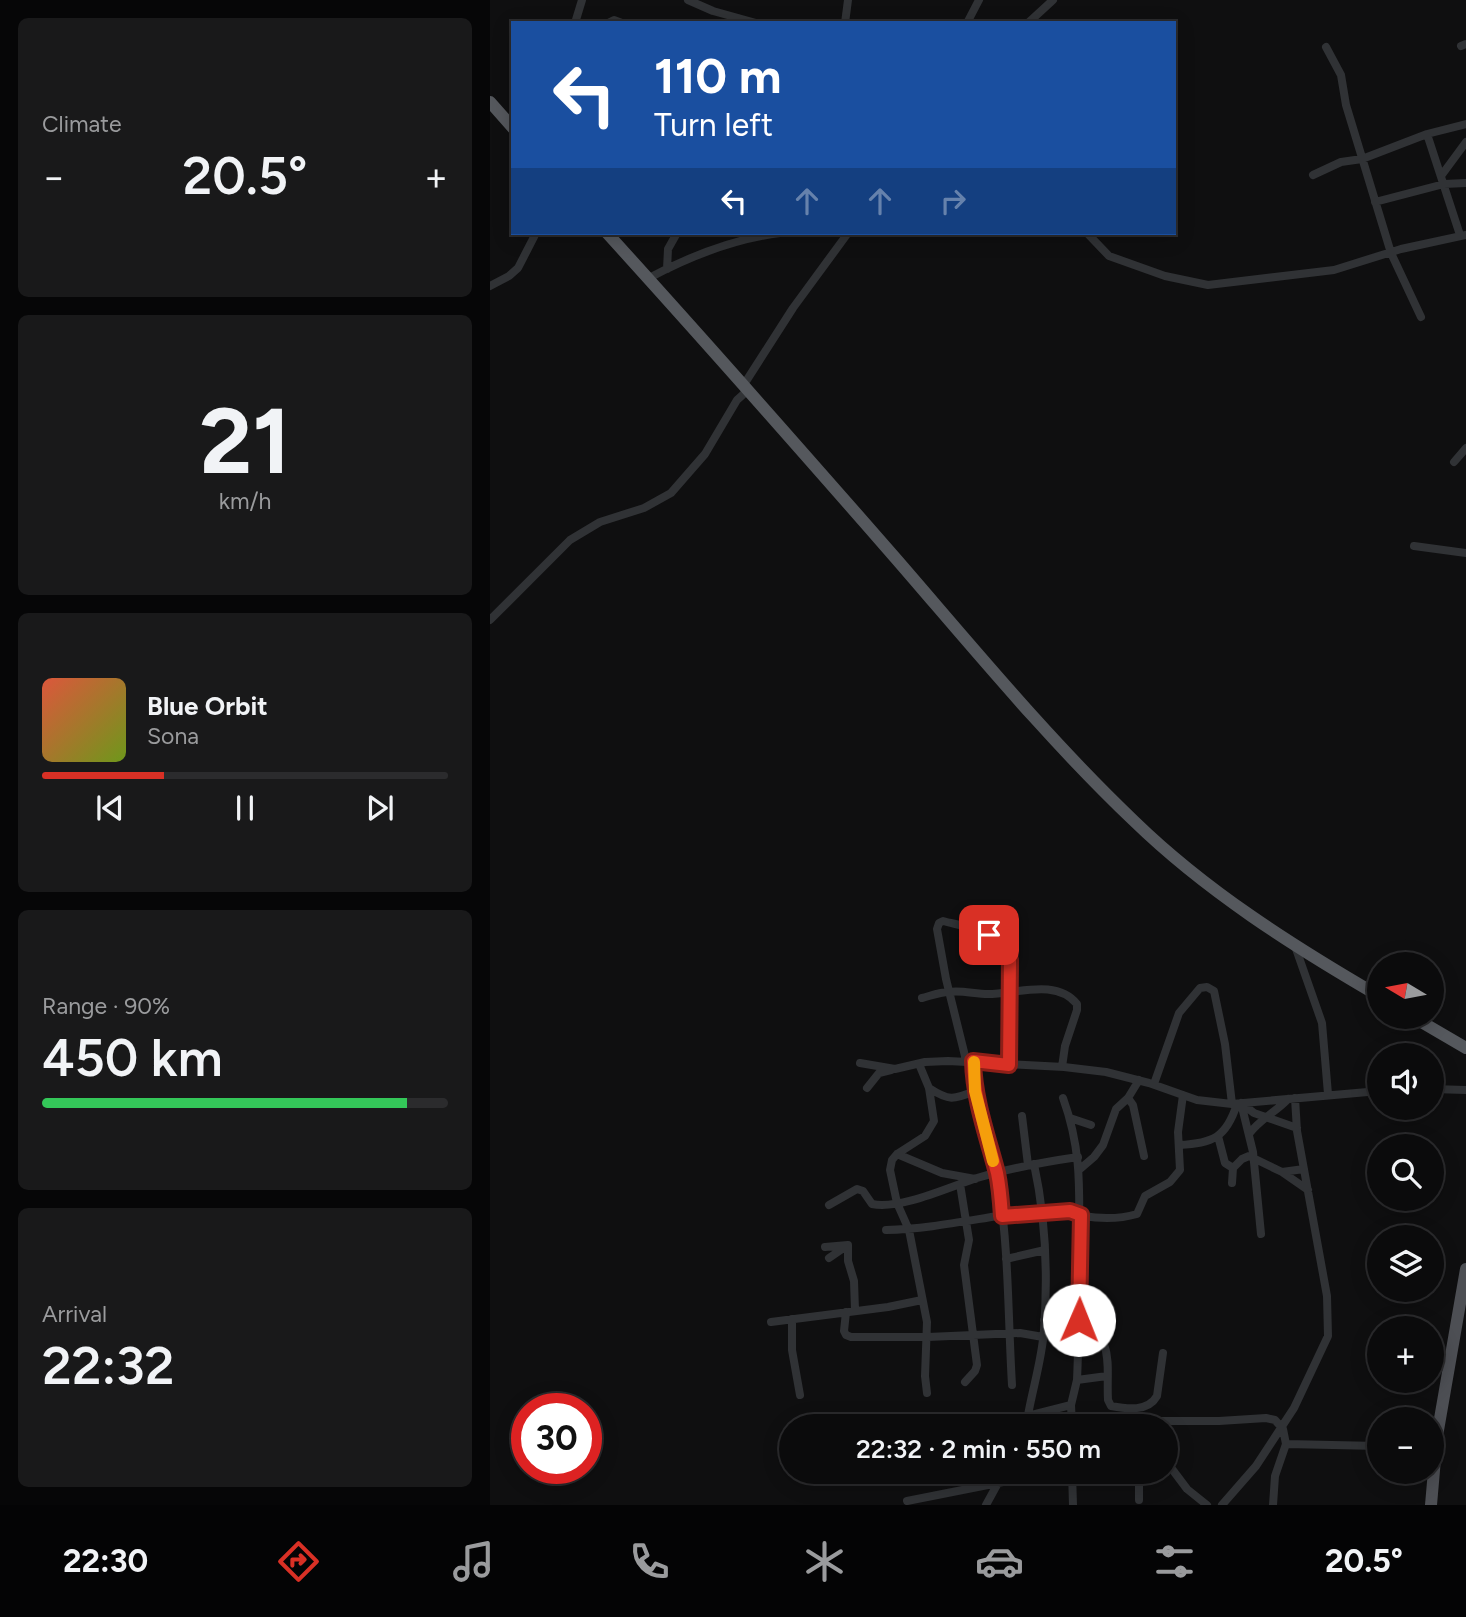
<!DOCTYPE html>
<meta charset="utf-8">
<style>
:root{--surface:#0b0b0c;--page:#19191a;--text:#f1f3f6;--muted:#9a9b9d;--line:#2b2b2d;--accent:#d93025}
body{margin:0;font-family:Figtree,sans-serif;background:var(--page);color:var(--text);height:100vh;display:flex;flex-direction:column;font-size:26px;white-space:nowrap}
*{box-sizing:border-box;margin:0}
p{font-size:23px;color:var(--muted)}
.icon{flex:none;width:38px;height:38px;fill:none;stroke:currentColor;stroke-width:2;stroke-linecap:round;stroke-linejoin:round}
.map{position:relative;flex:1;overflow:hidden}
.sheet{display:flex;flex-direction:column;gap:18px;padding:18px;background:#060607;width:490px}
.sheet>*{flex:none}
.banner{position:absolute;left:21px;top:21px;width:665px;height:214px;border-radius:0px;box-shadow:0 4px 18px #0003,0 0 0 2px var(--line);background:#1a4fa0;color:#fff;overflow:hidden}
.needle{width:46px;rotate:280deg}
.controls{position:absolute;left:877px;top:952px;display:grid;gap:14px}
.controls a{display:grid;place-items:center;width:77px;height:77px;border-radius:50%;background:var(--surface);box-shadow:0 4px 18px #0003,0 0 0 2px var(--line);font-size:35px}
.speed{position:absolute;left:21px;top:1393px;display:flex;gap:14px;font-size:35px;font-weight:700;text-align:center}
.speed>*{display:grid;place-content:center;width:91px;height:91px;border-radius:50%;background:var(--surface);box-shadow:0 4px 18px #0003,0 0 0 2px var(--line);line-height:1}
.speed .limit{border:10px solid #d22;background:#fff;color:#111}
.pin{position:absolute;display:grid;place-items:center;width:60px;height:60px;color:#fff;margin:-30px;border-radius:14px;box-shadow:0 4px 10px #0006}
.me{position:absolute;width:77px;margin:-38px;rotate:1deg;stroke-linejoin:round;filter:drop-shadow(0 0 5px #0008)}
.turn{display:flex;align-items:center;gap:24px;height:147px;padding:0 28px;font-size:32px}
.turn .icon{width:91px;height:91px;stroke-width:2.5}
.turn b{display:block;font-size:49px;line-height:60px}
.lanes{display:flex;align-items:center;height:66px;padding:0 28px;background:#0003;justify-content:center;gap:35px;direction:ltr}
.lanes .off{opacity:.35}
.big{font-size:52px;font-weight:600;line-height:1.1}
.sheet .tile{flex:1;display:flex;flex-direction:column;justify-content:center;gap:10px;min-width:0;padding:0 24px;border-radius:10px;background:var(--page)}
.sheet .dial{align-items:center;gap:0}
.dial b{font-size:91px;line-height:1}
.song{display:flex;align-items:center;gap:21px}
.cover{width:84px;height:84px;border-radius:10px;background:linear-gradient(135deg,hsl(10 70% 55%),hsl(80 70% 35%))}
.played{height:7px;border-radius:4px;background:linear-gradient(90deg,var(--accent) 30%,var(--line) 30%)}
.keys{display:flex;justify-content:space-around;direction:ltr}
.heat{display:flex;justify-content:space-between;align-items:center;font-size:38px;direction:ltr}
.charge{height:10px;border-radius:5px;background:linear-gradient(90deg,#34c759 90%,var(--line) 0)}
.trip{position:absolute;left:289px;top:1414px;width:399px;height:70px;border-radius:35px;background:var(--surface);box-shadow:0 4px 18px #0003,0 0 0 2px var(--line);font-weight:600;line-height:70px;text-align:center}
.dock{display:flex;height:112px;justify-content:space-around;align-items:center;background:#040405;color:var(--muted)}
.dock .icon{width:49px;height:49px}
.dock .on{color:var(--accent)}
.dock b{font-size:32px;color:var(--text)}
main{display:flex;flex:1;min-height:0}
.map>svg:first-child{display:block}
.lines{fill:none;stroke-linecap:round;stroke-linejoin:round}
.minor{stroke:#303235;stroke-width:8}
.primary{stroke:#4d4f54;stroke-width:12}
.trunk{stroke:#55585d;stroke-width:12}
.route-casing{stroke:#8d1f18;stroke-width:18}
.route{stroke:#d93025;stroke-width:12}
.slow{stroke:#f59e0b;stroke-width:12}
</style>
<main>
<section class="sheet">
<div class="tile"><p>Climate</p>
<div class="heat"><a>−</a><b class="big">20.5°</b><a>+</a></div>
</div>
<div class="tile dial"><b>21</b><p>km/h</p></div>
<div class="tile">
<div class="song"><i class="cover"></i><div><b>Blue Orbit</b><p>Sona</p></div></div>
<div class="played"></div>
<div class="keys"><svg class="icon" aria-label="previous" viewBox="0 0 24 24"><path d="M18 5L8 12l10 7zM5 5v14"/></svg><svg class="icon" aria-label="pause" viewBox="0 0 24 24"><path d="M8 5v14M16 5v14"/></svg><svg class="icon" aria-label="next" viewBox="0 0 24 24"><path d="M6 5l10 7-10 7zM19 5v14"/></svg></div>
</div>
<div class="tile"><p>Range · 90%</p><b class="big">450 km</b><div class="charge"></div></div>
<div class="tile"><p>Arrival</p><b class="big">22:32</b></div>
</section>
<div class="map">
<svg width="976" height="1505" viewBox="0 0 976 1505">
<rect width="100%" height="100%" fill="#0f0f10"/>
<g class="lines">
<!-- minor -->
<path class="minor" d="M198,0L223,11L266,23
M85,23L92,0
M118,23L124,20L132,23
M355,23L358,0
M477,23L489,0
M538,23L563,0
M971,46L976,44
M836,47L851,75L856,105L901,253L931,317
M937,134L970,235
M823,175L851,162L872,159L937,134L976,124
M951,176L976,142
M885,202L954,184L976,183
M597,233L619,256L675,276L718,285L844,270L911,249L976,235
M177,269L178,249L187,233
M159,278C200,256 244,239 290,233
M0,286L19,276L28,268L46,233
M253,386L303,308L358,233
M964,462L976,448
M924,546L976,553
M0,620L80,540L110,522L154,508L181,493L215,454L247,400L257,391
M805,946L832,1023L838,1094
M432,998C440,996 450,992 459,992C471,990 485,994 498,994C526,994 566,978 587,1004V1010L575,1046L572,1067
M476,1060L456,979L447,929L449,923L453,921C472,926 501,930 514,945C526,958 519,1044 519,1065
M483,1061C484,1105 503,1145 509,1187C519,1253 518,1319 522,1385
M370,1063L405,1069L435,1062L458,1061L574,1067L616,1072L659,1083L707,1100L742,1104L889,1091
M429,1064L439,1088L444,1121L435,1136L407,1154L402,1160L400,1170L407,1203L419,1230L437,1322L435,1376L437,1393
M664,1084L689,1013L710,988L717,987L724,991L735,1044L742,1104
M377,1088L389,1073L401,1070
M439,1088C459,1101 463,1100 485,1091
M942,1089L976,1090
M573,1098C593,1153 589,1195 589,1252C589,1295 589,1337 587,1380L581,1405L582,1426
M638,1098L643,1105L654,1156
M751,1103L763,1152L771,1234
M751,1103L764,1113L807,1128
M532,1116L538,1165
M580,1118L601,1125
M759,1134C770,1119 786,1112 798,1099
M728,1136L735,1163L743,1168L742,1183
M689,1145C723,1143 736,1138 747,1104
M407,1154L452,1173L485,1179
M743,1168L752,1159L759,1156L792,1172L814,1169
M590,1169L604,1157L613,1145L626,1109L638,1098L649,1080
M792,1172L818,1190
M470,1184L479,1240L474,1265L487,1365L485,1371L475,1382
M339,1205L367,1189L373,1191L382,1204C410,1210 459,1187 487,1178C520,1168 554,1162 588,1157
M396,1230C434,1229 470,1222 508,1216C528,1214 548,1213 567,1211C577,1211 584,1214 593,1216C611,1219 630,1219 647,1214L655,1196L680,1182L690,1170L688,1132L693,1095
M358,1245V1261L364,1281L365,1310
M335,1247L358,1245L339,1258
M516,1259L555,1250
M356,1312L354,1331L356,1335L361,1337H438L530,1333L553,1337
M302,1319V1350L310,1395
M554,1320L589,1322
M589,1320C626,1338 616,1366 618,1400L621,1406C637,1409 658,1412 667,1396L673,1353
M281,1322L398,1307L432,1300
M587,1380L617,1376
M538,1415C543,1387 552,1359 554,1330C558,1274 556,1219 544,1164
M652,1421H729L776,1418L785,1420L793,1429L796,1444L785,1476L783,1505
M497,1426L581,1405
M796,1444L889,1446
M676,1461L697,1489L717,1505
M582,1472L583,1505
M649,1500V1472
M417,1501L518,1481L551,1472
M496,1505L508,1483
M732,1505L766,1466L804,1408L838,1336L837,1296L807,1131L805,1098"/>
<!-- primary -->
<path class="primary" d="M941,1505L947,1436L976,1269"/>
<!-- trunk -->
<path class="trunk" d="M0,102L23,128
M117,233C215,341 312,451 408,561C485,650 559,740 644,821C716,891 803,946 889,996
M923,1017L976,1048"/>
</g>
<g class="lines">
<defs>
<path id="route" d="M499,935L513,943L520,960L519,1065L483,1061C484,1100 497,1135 507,1173C510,1187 511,1202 512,1216L580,1211L591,1215L589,1320"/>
</defs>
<!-- route casing -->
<use href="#route" class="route-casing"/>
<!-- route -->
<use href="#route" class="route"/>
<!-- slow -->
<path class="slow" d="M484,1062L485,1091L503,1161"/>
</g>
</svg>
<div class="controls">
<a><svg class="needle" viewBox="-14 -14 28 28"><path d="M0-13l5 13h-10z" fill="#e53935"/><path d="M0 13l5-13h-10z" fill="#9a9b9d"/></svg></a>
<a><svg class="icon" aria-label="sound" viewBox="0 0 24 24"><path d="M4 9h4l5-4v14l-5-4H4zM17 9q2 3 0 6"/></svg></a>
<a><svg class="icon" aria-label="search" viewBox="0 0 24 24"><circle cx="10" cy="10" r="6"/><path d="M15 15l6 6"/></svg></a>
<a><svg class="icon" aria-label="layers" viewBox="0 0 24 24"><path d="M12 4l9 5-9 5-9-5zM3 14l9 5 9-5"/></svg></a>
<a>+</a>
<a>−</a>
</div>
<div class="speed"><div class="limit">30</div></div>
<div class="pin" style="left:499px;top:935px;background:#d93025"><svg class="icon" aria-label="arrive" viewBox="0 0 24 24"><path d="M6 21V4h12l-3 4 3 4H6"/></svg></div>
<svg class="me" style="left:589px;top:1320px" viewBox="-20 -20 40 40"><circle r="19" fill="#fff"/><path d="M0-13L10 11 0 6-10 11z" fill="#d93025"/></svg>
<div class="trip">22:32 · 2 min · 550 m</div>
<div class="banner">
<div class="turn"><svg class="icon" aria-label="left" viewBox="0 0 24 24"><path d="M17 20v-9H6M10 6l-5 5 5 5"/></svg><div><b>110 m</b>Turn left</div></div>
<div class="lanes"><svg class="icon" aria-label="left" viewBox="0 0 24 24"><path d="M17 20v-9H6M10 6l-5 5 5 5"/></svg><svg class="icon off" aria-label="ahead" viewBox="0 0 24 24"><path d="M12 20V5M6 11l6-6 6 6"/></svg><svg class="icon off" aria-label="ahead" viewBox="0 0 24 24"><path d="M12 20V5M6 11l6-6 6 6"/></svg><svg class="icon off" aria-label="right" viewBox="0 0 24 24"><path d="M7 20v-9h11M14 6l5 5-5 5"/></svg></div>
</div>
</div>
</main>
<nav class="dock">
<b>22:30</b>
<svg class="icon on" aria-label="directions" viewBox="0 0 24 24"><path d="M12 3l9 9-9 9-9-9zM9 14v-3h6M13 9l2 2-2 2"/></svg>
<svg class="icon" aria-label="music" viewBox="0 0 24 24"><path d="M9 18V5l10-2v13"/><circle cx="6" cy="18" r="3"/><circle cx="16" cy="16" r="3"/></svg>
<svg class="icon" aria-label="phone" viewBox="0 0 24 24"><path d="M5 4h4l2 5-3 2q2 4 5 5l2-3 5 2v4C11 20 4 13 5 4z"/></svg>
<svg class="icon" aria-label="climate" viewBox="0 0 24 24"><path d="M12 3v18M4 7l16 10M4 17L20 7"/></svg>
<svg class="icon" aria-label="car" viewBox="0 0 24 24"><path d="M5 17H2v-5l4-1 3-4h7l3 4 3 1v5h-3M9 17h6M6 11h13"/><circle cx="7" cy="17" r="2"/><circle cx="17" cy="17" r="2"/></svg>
<svg class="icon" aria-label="filters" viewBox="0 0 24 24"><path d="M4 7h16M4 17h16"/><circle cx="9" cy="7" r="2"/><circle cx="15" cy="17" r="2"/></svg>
<b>20.5°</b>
</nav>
